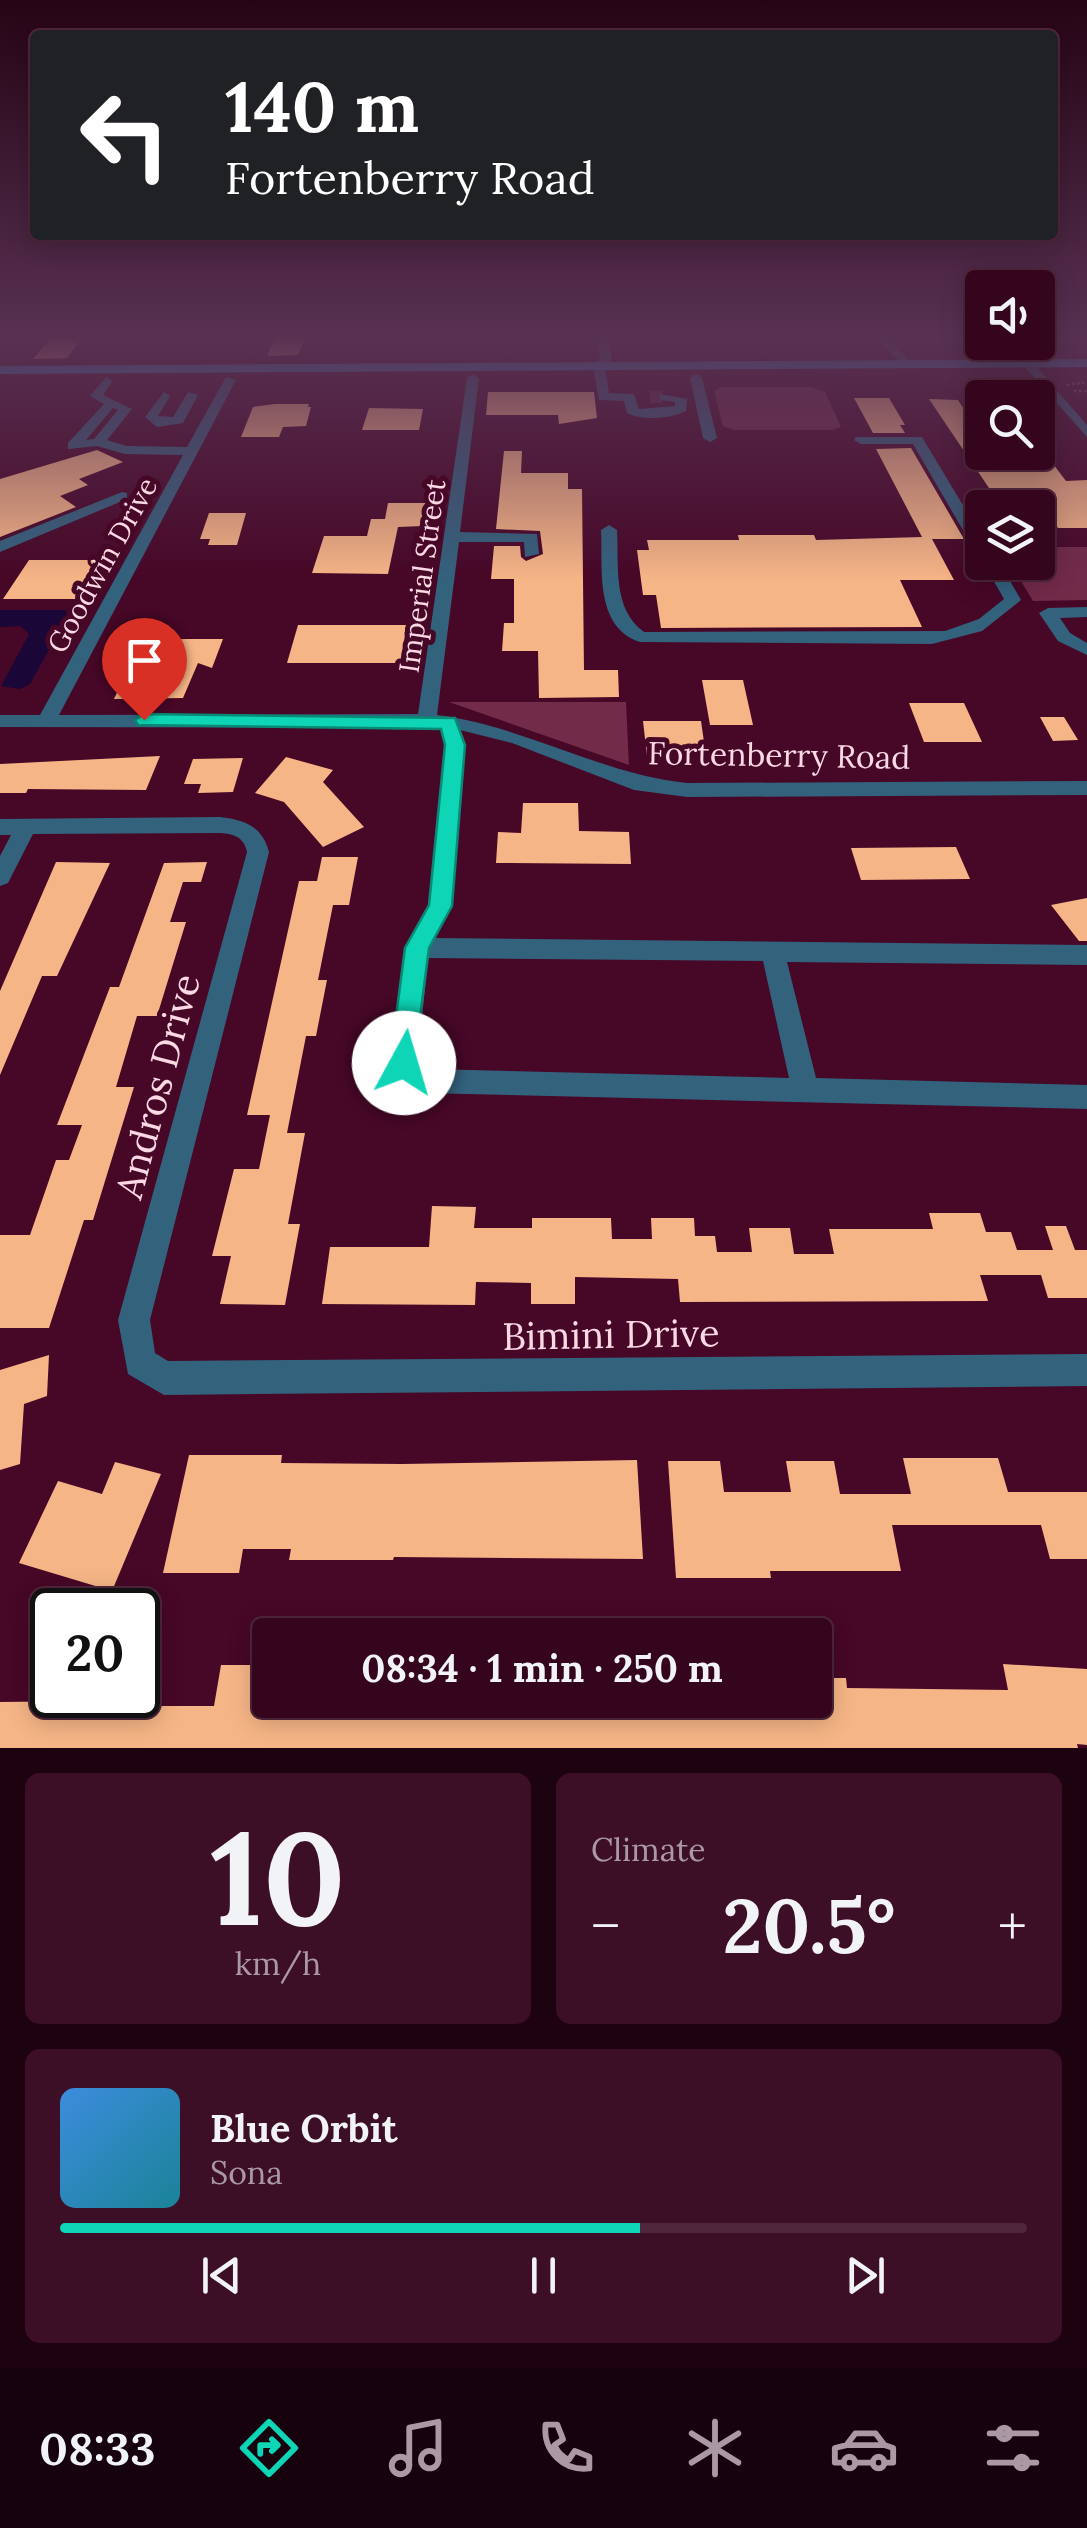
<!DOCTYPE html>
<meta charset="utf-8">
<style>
:root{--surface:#35051d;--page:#3d0f26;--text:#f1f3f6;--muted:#aa99a4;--line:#4f263b;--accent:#0dd5b5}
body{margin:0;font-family:Lora,serif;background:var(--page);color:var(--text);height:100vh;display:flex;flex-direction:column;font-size:38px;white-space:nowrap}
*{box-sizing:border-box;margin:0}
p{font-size:32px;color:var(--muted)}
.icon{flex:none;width:55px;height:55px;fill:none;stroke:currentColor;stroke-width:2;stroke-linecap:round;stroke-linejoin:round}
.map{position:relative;height:1748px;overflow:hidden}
.drawer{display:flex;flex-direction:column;gap:25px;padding:25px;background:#1d0310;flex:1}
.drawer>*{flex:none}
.guide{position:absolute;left:30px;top:30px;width:1028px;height:210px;border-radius:10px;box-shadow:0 5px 25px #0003,0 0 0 2px var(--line);background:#202124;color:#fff;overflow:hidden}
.buttons{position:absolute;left:965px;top:270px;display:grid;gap:20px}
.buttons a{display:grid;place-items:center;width:90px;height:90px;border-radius:10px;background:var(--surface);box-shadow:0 5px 25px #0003,0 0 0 2px var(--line);font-size:50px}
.speed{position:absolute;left:30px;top:1588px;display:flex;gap:20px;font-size:50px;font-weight:700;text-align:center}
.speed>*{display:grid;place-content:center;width:130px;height:130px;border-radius:50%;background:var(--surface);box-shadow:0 5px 25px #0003,0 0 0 2px var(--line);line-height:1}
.speed .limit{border:5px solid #111;border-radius:15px;background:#fff;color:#111}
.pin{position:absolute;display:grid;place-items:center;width:85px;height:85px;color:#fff;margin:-102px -42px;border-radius:50% 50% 50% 0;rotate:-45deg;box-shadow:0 0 10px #0007}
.pin .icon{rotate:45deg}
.me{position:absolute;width:110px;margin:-55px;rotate:6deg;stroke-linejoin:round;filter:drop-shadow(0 0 8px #0008)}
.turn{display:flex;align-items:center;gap:35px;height:210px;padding:0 30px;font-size:45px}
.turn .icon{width:130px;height:130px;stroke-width:2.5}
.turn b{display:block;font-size:70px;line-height:85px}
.big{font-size:75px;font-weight:700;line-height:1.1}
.drawer .card{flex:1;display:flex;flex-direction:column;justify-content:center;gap:15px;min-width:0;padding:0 35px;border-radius:15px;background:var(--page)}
.drawer .dial{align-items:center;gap:0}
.dial b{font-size:130px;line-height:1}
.song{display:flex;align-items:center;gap:30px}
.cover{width:120px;height:120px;border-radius:15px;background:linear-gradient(135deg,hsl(210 70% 55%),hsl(190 70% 35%))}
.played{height:10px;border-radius:5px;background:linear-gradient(90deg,var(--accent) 60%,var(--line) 60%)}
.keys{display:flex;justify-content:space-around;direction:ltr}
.heat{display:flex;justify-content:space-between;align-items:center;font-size:55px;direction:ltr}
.drawer .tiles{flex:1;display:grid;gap:25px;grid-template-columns:1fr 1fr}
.card:last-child{grid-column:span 2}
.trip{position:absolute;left:252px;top:1618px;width:580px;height:100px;border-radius:10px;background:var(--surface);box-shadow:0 5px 25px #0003,0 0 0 2px var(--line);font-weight:700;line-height:100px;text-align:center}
.tab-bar{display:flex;height:160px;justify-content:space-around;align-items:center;background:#15020c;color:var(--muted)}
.tab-bar .icon{width:70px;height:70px}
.tab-bar .selected{color:var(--accent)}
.tab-bar b{font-size:45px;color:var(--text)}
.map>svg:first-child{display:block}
.green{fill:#732b4a}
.water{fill:#1a0637}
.building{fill:#f6b586}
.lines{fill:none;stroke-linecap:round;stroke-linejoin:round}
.minor-tunnel{stroke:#622643;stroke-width:12;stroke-dasharray:12 6;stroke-linecap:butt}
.path{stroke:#88536c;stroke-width:2.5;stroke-dasharray:2.5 2.5;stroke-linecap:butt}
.minor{fill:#33627d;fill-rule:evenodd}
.major{fill:#2e9cd5;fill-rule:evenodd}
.route{fill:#0dd5b5;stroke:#088a76;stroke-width:2.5}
.labels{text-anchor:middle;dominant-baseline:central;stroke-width:10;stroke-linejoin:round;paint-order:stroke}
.far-street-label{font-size:28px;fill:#fad9e4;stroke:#470727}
.street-label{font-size:32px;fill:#fad9e4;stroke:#470727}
.near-street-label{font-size:38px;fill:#fad9e4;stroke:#470727}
</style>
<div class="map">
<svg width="1087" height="1748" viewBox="0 0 1087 1748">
<rect width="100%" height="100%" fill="#470727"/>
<!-- green -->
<path class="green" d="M722,387H812L825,392L841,427L832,430H734L723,426L714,391Z
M1038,547H1087V600L1033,601L1010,563L1038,562Z
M449,702H626L629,765Z"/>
<!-- water -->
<path class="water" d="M0,610H66L67,617L30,684L20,689L1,686L29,634L20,626L0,627Z"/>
<!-- building -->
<path class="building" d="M275,337H306L298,355L267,356Z
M50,339H81L67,358L33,359Z
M488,392H594L597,418L559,424L558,415H486Z
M854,398H889L905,425H900L905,433H873Z
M929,399L958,400L982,437V452H1044L1066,481L1087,480V528H1058L1052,520H1038V508H996L983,488H989Z
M275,404H309L308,407H311L306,426L283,427L279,437H241L253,407Z
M369,408L423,409L419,430H362Z
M911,448L964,539H932L954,580H900L922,627L661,628L656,595H643L637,550H649L647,540H739L738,535H814L816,540L922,537L876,449Z
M97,450L123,462L79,479L88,485L60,496L76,507L0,537V479Z
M504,451H522L521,473H568V489H582L584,670H618L619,697L539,698L538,651H502L504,623H514V579H491L494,546H520L521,557L526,561L543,554L540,531L496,529Z
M388,503H426L423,526L398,527L388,574L312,573L324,536H367L371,519H385Z
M209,513H246L237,545H208L210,539H200Z
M29,560H106L84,599H3Z
M298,625H407L400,663H287Z
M186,639H223L212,668L198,663L183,698L114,699L142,640Z
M702,680H743L753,725H710Z
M909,703H964L982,742H924Z
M1040,717H1064L1078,740L1053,741Z
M643,721H701L706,756H647Z
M160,756L146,790L28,789L26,793H0V764Z
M286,757L333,770L323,782L364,827L323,847L284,802L255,793Z
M243,758L233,792L198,793L201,784H184L193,759Z
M523,803H578L579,831L629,832L631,864L496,863L498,832L521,833Z
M956,847L970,879L861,880L851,848Z
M322,857H358L349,905H333L318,980H327L316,1036H306L287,1133H305L288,1224H300L285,1305L220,1304L231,1256H212L234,1169H259L270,1115H247L299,881H317Z
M56,862L110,863L57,976H42L0,1075V991Z
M207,862L201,882H183L170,922H186L157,1016H137L116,1087H134L93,1220H84L49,1328H0V1235H30L56,1160H69L82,1125H57L110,987H119L164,863Z
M1087,898V941H1079L1051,905Z
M432,1206L476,1207L474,1228H532V1218H611L612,1239H652L651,1218H694L695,1236H715L717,1252H752L749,1228H790L794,1254H834L829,1229H933L929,1213H980L986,1232H1011L1017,1250H1053L1045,1226H1066L1075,1250H1087V1298H1048L1041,1275H980L988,1301L680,1302L678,1279L575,1277V1304H531V1283L476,1282L475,1305L322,1304L330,1247H429Z
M49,1355L47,1396L24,1404L20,1464L0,1470V1370Z
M189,1455H282L281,1463L402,1464L637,1460L643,1559L394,1557L393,1560H289L291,1549H243L239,1573H163Z
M903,1458H998L1008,1492H1087V1559H1050L1041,1525H892L901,1571H770L771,1578H676L668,1461H720L724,1492H791L786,1461H834L840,1494H911Z
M115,1462L161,1474L112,1591L19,1563L58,1481L102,1494Z
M1003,1664L1087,1669V1745L1077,1744L1078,1748H0V1702L91,1701L92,1695H138V1671H162L154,1706H214L221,1665H270V1700H563V1709H618L617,1700H815V1678H846L847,1688L1008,1690Z"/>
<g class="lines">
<!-- minor-tunnel -->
<path class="minor-tunnel" d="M650,397H664"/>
<!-- path -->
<path class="path" d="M1067,385L1087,382
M1074,391H1087"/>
<!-- minor -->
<path class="minor" d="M597,336H609L612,359L605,367L609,393L634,394L639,409L675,406V402L660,400V394L687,399L686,411C670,419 642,421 627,413L624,401L599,400L593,366L600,358Z
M876,336H887L910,362V366H902Z
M1003,342H1015L1087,425V437Z
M473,374L479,378L460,532L537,534L539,554L525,557L524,542H459L437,715C525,726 600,774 687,783L1087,781V795L687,797L634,790L512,743L460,730L465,745L452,906L434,938L1087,945V965L787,962L816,1078L1087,1085V1109L424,1093L415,1090L391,1063L405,948L428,906L445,745L440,728L0,727V715H40L183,455L125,454L97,446L68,449V443L104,404L90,396L106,377L112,381L103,395L132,409L107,440L126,446L187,447L226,377L236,380L59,715L418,714L467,378ZM113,408L118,410L94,439L86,440ZM428,958L763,961L789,1078L430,1069L418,1059Z
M696,374L702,378L717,438L710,442L703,438L690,378Z
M188,392L198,395L183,423L157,427L145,417L164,392L170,396L158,416L173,417Z
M856,437H922L982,537V554L974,549L913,444H861L854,440Z
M122,492L127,493V499L0,552V541Z
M609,525L617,530C619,565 612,609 644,632L945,631L979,619L1004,599L983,562H999L1021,600L982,631L932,644L640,642C594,627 603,568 601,530Z
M1087,607V617L1060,618L1070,633L1087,643V655L1058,641L1039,613L1048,608Z
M220,817C245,820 262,826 269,852L150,1320L155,1353L168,1361L1087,1354V1386L164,1395L128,1374L118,1320L247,852C244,837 234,834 220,833L33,834L8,883L0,886V856L11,835H0V819Z"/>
<!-- major -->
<path class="major" d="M1087,359V367L0,374V366Z"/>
</g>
<!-- sky -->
<linearGradient id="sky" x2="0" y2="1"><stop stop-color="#270415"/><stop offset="0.58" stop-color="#583152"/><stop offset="1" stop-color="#583152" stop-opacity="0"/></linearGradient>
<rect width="1087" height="580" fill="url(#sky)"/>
<!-- route -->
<path class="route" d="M144,714L455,718L465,745L452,906L429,948L413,1071L404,1075L394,1071L390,1063L405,948L429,905L445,745L441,729L138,725L135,720Z"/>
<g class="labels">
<!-- far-street labels -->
<g class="far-street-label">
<text transform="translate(102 565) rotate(-61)">Goodwin Drive</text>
<text transform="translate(422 576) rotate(-82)">Imperial Street</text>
</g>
<!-- street labels -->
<g class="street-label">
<text transform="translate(779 755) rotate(1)">Fortenberry Road</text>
</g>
<!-- near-street labels -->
<g class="near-street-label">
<text transform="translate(157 1086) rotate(-75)">Andros Drive</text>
<text transform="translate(611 1334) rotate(-1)">Bimini Drive</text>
</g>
</g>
</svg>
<div class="buttons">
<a><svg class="icon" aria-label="sound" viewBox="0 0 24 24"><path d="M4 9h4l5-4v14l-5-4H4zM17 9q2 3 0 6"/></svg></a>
<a><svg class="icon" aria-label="search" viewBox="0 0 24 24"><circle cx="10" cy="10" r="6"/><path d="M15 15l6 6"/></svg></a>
<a><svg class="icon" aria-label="layers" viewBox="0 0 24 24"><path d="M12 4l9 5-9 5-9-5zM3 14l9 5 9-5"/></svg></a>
</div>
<div class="speed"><div class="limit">20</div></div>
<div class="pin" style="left:144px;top:720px;background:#d93025"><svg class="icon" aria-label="arrive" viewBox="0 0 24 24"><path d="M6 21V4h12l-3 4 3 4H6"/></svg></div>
<svg class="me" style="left:404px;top:1063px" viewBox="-20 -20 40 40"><circle r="19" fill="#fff"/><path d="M0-13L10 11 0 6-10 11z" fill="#0dd5b5"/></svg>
<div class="trip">08:34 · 1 min · 250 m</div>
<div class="guide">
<div class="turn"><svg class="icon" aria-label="left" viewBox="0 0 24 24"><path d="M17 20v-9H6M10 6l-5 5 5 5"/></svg><div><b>140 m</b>Fortenberry Road</div></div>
</div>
</div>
<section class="drawer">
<div class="tiles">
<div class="card dial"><b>10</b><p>km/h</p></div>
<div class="card"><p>Climate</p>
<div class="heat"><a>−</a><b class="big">20.5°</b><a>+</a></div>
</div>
<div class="card">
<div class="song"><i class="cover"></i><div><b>Blue Orbit</b><p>Sona</p></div></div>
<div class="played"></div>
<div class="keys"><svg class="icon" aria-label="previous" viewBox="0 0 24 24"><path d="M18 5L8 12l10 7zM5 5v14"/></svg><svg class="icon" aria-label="pause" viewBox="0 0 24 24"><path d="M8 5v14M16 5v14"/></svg><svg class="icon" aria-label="next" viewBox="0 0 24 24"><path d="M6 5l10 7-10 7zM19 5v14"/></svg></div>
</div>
</div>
</section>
<nav class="tab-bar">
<b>08:33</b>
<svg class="icon selected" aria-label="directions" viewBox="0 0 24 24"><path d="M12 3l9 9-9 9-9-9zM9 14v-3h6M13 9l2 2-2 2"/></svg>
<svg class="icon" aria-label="music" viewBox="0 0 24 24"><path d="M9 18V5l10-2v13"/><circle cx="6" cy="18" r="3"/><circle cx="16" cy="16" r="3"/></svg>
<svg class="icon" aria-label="phone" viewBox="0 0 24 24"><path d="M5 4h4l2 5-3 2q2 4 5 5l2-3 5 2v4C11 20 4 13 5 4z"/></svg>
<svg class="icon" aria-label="climate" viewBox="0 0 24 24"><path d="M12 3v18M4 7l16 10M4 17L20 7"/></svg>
<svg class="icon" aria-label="car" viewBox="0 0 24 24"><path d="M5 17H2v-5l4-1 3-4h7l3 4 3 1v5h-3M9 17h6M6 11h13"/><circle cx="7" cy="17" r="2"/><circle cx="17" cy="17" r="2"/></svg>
<svg class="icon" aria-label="filters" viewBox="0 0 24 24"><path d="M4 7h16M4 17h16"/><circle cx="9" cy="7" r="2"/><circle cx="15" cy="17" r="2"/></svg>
</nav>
